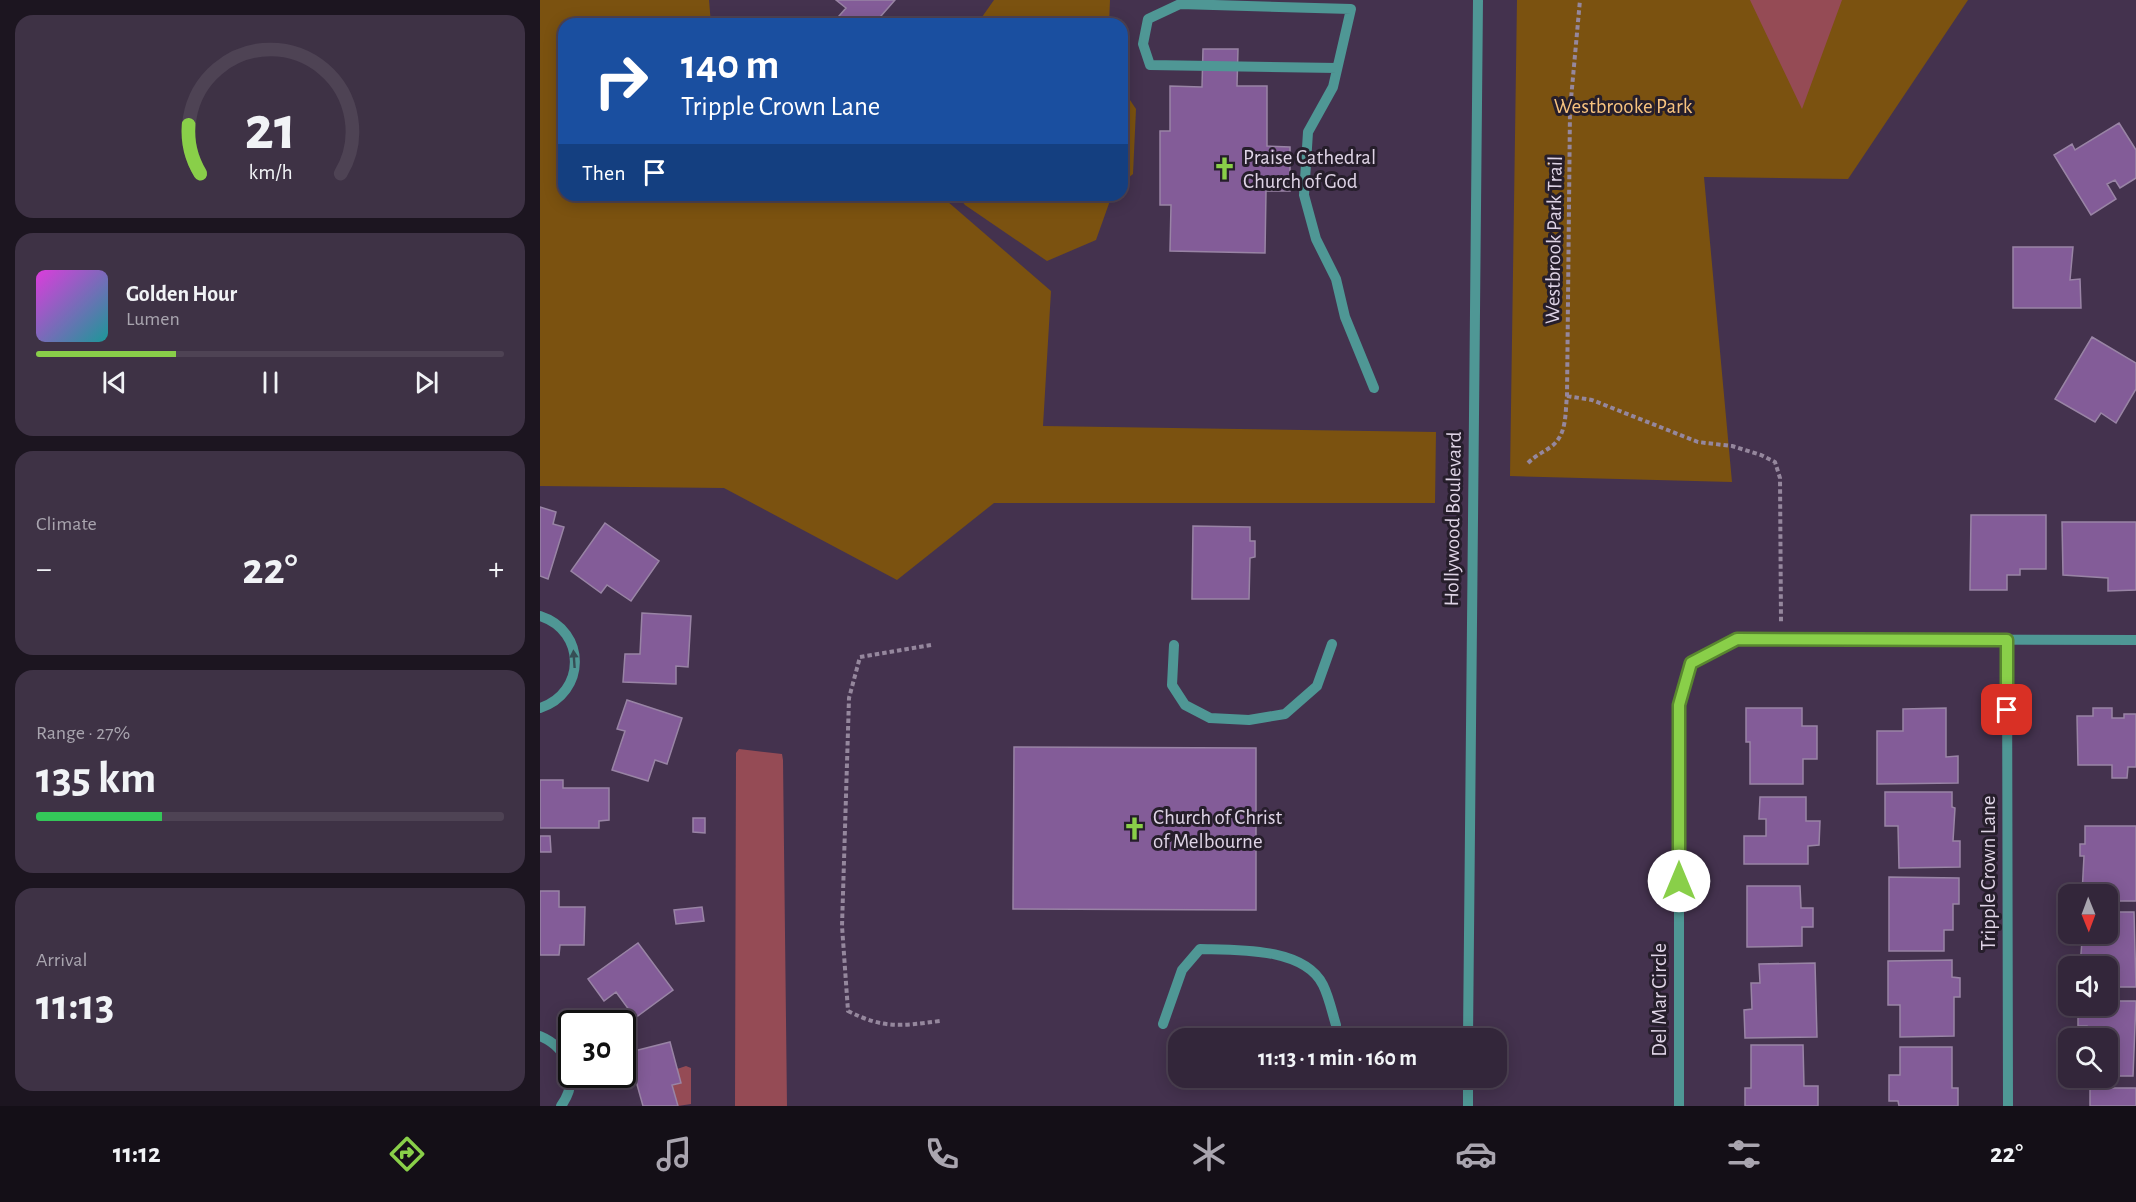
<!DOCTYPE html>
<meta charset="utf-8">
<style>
:root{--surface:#33263a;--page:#3e3245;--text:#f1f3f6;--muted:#a9a5af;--line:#4e4354;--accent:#89cf49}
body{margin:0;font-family:"Alegreya Sans",sans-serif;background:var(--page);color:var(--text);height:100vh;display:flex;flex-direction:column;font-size:22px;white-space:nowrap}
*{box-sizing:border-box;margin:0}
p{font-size:20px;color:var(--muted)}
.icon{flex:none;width:33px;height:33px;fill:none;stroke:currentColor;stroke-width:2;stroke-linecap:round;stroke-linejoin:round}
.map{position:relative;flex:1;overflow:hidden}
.drawer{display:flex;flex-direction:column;gap:15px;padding:15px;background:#1c1520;width:540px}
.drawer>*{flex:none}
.hud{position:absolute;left:18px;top:18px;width:570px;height:183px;border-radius:18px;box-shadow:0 3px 15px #0003,0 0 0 2px var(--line);background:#1a4fa0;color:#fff;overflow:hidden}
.needle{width:39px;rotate:179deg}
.fabs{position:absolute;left:1518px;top:884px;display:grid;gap:12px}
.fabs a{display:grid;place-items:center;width:60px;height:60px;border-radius:12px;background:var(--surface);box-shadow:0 3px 15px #0003,0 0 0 2px var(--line);font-size:30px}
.speed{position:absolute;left:18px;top:1010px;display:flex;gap:12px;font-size:30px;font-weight:700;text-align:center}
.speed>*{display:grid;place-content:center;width:78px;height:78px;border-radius:50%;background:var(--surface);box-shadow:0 3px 15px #0003,0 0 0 2px var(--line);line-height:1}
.speed .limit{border:3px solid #111;border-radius:9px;background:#fff;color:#111}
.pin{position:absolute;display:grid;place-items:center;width:51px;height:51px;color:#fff;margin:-26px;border-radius:12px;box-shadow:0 3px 9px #0006}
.me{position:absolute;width:66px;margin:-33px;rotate:0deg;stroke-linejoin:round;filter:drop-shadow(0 0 4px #0008)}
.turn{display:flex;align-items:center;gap:21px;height:126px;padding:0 24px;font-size:27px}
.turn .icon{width:78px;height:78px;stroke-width:2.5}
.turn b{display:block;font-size:42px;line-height:51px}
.then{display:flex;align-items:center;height:57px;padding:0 24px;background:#0003;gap:12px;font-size:22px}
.big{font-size:45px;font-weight:600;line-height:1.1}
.drawer .tile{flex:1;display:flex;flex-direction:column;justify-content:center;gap:9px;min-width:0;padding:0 21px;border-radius:18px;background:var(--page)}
.drawer .dial{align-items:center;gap:0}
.dial svg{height:156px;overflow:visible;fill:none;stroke:var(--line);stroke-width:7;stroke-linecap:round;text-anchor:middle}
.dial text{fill:var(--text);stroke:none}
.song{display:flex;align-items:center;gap:18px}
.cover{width:72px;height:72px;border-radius:9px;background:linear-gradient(135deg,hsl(300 70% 55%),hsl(180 70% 35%))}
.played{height:6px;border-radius:3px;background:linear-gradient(90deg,var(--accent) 30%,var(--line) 30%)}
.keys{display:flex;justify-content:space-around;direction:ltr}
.heat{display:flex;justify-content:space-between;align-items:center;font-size:33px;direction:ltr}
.charge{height:9px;border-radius:4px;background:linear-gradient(90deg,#34c759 27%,var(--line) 0)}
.trip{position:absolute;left:628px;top:1028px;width:339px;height:60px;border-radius:18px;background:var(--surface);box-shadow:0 3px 15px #0003,0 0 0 2px var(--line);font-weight:600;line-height:60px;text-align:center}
.tab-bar{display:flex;height:96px;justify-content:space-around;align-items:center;background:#140f17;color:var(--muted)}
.tab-bar .icon{width:42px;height:42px}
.tab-bar .active{color:var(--accent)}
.tab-bar b{font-size:27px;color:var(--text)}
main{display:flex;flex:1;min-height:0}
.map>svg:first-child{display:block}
.green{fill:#7b5210}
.water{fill:#954b55}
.building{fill:#835c98;stroke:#9984a5;stroke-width:1.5}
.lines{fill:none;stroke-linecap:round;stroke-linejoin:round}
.path{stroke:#95879d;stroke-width:4;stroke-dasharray:4.5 3;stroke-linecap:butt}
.minor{stroke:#4f9795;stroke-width:10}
.oneway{fill:#364e55}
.route-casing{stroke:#59872f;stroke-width:15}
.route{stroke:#89cf49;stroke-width:10}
.labels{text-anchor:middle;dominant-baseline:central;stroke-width:6;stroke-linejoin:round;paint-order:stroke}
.park-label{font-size:21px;fill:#f8c37f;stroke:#261e2b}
.poi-label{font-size:21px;fill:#dfd4e6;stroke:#261e2b;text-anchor:start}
.street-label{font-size:21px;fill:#dfd4e6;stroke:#261e2b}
</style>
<main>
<section class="drawer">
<div class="tile dial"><svg viewBox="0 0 100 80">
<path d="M14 69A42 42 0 1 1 86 69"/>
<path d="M14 69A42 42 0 0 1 8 44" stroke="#89cf49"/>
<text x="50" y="56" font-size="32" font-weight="700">21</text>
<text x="50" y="72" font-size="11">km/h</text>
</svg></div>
<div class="tile">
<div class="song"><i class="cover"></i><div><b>Golden Hour</b><p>Lumen</p></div></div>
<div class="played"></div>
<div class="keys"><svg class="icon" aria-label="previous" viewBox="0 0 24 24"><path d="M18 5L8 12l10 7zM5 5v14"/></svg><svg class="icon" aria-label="pause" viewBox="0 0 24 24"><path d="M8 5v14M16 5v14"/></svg><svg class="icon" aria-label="next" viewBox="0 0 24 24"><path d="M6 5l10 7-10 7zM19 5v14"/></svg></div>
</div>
<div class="tile"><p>Climate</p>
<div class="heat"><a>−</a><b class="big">22°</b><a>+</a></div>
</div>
<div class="tile"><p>Range · 27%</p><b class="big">135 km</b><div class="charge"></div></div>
<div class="tile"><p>Arrival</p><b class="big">11:13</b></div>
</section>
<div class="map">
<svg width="1596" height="1106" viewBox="0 0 1596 1106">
<rect width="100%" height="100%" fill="#44324e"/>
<!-- green -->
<path class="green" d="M0,0H169L171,24H24V195H400L511,291L503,426L896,432L895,503H454L357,580L184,488L0,486Z
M454,0H570L569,24H437Z
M977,0H1428L1308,179L1164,177L1192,482L970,476Z
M582,88L596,109L593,174L582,183Z
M417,195H572L556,240L507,261L425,205Z"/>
<!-- water -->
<path class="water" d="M1210,0H1302L1262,109Z
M199,749L242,754L243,760L247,1106H195L196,753Z
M146,1066L151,1068V1104L138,1106L132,1085L141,1083L137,1069Z"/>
<!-- building -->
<path class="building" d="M296,0H355L334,24H292L306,8Z
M663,49H698L697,86H727V146L750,147V191H726L725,253L630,251L631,205H620V131H630V86L662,87Z
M1579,123L1596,150V178L1580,188L1575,180L1567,184L1576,199L1551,215L1514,155L1532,144L1535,150Z
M1473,247H1533L1530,280L1540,279L1541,308H1473Z
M1552,337L1596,363V389L1576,423L1561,413L1555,422L1515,399Z
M0,507L16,512L13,524L24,527L8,579L0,576Z
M1431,515H1506V569H1480V575H1467V590H1430Z
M1522,522H1596V590L1568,591V578L1523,575Z
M65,523L119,561L91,601L67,585L61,593L31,571Z
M653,526L710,527V541H715V557L710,558L709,599H652Z
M102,613L151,616L148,667L136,666V684L83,682L85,654H100Z
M87,700L142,718L127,764L115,760L108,781L72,770L85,731L77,729Z
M1206,708H1262V726H1277V759H1263V784H1210V742H1206Z
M1406,708V757L1418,756V783L1337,784V731H1363V709Z
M1553,708H1572V718H1584V714H1596V767H1588L1587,778H1572V765H1538L1537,716H1553Z
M474,747L716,748V910L473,909Z
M0,780H23V788H69V820L59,821V828H0Z
M1345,792H1412V807L1415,808L1413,841H1420V867L1359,868L1358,826H1345Z
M1220,797H1266V821H1280L1279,845L1268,846V864H1204V836H1226V819H1219Z
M153,818H165V833L153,832Z
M1545,826H1596V901H1568V894H1542L1544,856H1540V844H1545Z
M0,836H10L11,852H0Z
M1349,877L1419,878V904H1413V930H1404V951H1349Z
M1207,886H1260L1261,908H1273V927H1262V946L1207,947Z
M0,891H19V907H45L44,945H20L19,955H0Z
M162,907L164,921L136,924L134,910Z
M1568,912H1594L1596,987H1568V966H1540L1542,941H1538V933H1568Z
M98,943L133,990L95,1018L76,992L64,1001L48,979Z
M1412,960V977L1420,978V997H1414V1036L1360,1037V1005H1348V961Z
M1275,963L1277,1037L1205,1038L1204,1010L1212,1009L1211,983H1220L1219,964Z
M1568,1001H1596L1593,1076H1568V1038H1547V1026H1538V1005H1568Z
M130,1042L141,1083L132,1085L138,1106H103L96,1081L78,1086L75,1074H82V1054Z
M1211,1045H1263L1264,1086H1278V1106H1205V1088H1211Z
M1360,1047H1412V1088H1418V1106H1359L1358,1101H1349V1075H1360Z
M1550,1088H1596V1106H1550Z"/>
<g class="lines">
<!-- path -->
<path class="path" d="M1027,396L1052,400L1158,442L1192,446L1221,455L1235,462L1240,478L1241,622
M988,463C996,455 1004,452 1012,446C1027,434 1025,414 1027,396L1030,110L1040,0
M391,645L320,657L309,698L302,926L308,1011C344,1029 360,1026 400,1021"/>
<!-- minor -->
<path class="minor" d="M797,68L610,65L603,44L608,19L640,4L811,9L793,87L768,132L764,195L776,239L796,279L805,317L834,388
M0,616C47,631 46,693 0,708
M1467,640L1468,1106
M634,645L632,685L645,705L670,718L709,720L745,714L777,686L792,644
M623,1024L642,970L660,949C696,950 764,947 783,985C789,997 792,1012 796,1025
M0,1036C29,1048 40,1080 21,1106
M928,1038L938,0
M928,1106V1077
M1139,1106V705L1151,663L1196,639L1596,640"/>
</g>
<!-- one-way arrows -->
<defs><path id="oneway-solid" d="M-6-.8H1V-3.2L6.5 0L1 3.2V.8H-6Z" transform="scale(1.5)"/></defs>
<use class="oneway" href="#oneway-solid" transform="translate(34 659) rotate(-94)"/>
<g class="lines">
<defs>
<path id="route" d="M1139,881V705L1151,663L1197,639L1467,640V710"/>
</defs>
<!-- route casing -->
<use href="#route" class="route-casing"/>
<!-- route -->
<use href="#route" class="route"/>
</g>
<!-- icons -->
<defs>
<symbol id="church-bare" viewBox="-9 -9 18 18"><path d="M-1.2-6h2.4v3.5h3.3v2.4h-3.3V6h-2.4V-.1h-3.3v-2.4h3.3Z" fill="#89cf49" stroke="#261e2b" stroke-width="2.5" paint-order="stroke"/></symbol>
</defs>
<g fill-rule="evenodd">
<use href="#church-bare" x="668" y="152" width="33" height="33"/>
<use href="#church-bare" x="578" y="812" width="33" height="33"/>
</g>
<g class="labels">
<!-- park labels -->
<g class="park-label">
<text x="1083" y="106">Westbrooke Park</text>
</g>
<!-- poi labels -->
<g class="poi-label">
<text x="703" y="157">Praise Cathedral<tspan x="703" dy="24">Church of God</tspan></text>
<text x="613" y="817">Church of Christ<tspan x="613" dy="24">of Melbourne</tspan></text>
</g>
<!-- street labels -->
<g class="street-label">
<text transform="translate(1014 240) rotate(-89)">Westbrook Park Trail</text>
<text transform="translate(913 519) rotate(-89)">Hollywood Boulevard</text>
<text transform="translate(1448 873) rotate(-90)">Tripple Crown Lane</text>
<text transform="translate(1119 1000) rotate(-90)">Del Mar Circle</text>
</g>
</g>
</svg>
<div class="fabs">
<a><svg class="needle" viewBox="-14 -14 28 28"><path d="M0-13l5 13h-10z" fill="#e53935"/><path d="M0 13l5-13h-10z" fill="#a9a5af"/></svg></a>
<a><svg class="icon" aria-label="sound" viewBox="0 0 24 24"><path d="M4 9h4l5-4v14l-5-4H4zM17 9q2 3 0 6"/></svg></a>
<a><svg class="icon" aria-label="search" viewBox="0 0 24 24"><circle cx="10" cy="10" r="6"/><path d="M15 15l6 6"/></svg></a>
</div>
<div class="speed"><div class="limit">30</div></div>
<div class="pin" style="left:1467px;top:710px;background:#d93025"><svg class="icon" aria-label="arrive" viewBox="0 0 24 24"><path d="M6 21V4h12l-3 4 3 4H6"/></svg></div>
<svg class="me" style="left:1139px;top:881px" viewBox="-20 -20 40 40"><circle r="19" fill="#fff"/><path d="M0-13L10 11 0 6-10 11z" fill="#89cf49"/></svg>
<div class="trip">11:13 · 1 min · 160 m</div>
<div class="hud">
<div class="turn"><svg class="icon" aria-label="right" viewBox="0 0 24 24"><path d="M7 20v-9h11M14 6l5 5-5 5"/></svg><div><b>140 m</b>Tripple Crown Lane</div></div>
<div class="then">Then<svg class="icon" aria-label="arrive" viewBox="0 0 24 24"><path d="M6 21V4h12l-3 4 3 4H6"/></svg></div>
</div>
</div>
</main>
<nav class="tab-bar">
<b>11:12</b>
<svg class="icon active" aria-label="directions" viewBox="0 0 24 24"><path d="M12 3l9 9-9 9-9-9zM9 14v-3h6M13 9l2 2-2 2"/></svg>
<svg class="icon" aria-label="music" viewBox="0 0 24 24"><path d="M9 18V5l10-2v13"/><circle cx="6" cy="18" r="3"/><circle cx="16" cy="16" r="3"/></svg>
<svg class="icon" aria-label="phone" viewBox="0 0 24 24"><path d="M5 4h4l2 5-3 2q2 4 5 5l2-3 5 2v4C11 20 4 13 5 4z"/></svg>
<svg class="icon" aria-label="climate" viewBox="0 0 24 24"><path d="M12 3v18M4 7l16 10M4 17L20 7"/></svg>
<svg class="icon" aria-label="car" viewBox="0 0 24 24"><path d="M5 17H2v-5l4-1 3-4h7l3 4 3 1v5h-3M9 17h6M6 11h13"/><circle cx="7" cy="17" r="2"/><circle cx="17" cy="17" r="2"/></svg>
<svg class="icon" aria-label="filters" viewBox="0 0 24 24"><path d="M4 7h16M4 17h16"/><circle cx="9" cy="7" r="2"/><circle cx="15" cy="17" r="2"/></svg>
<b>22°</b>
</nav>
